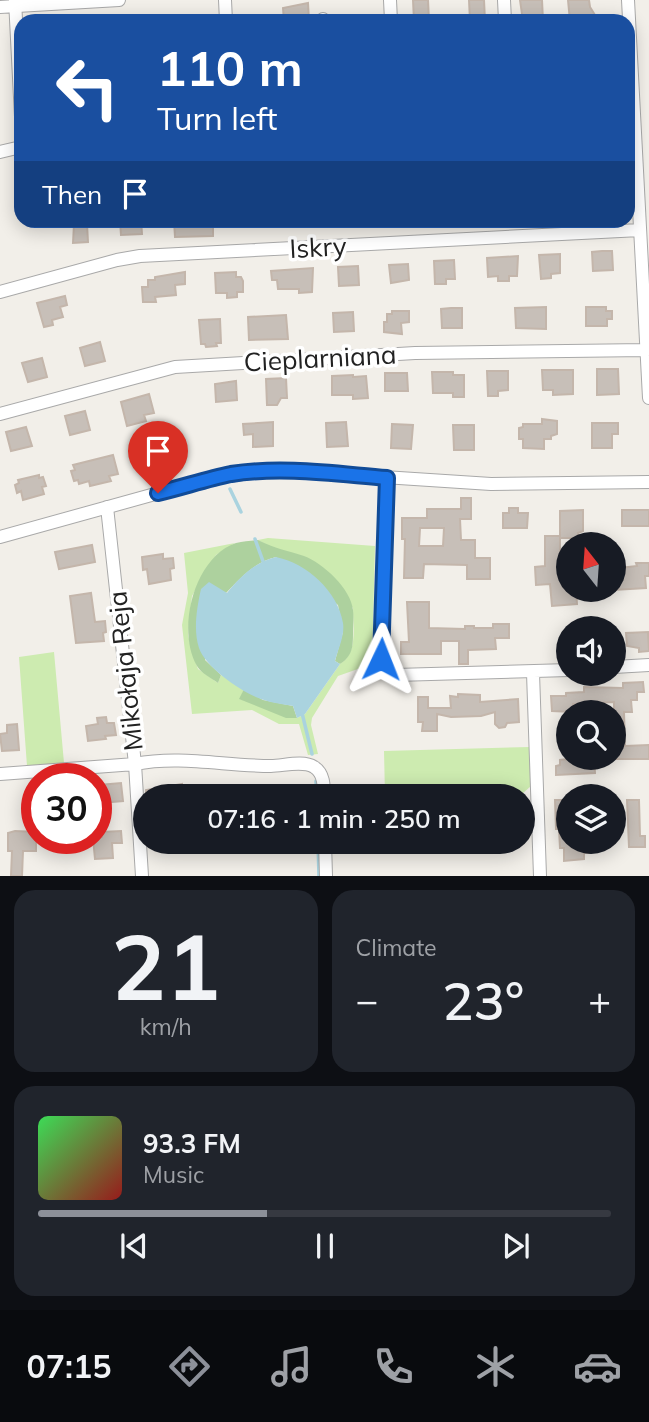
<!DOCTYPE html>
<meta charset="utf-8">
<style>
:root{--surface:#171b24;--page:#20242c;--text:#f1f3f6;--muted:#9ea1a6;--line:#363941;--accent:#8c9099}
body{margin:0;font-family:Mulish,sans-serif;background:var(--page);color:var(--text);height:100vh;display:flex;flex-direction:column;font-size:26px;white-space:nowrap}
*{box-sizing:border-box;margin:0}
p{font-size:23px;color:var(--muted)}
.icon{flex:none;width:38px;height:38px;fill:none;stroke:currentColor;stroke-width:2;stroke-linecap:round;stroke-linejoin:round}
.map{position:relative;height:876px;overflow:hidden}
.drawer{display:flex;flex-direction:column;gap:14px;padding:14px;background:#0d0f14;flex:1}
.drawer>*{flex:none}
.top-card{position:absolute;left:14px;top:14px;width:621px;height:214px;border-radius:21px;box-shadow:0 4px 18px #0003;background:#1a4fa0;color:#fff;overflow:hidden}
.needle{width:46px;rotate:343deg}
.tools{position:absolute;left:556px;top:532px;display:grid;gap:14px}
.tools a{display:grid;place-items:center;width:70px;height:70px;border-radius:50%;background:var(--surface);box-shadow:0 4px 18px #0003;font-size:35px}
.speed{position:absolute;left:21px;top:763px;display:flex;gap:14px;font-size:35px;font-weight:700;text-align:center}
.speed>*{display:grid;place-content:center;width:91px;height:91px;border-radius:50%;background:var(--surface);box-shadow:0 4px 18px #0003;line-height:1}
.speed .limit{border:10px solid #d22;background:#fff;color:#111}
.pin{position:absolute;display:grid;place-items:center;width:60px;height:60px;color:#fff;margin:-72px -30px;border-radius:50% 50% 50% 0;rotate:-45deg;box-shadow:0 0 7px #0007}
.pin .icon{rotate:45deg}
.me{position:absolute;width:77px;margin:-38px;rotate:2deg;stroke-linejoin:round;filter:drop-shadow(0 0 5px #0008)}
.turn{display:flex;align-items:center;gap:24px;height:147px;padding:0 28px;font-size:32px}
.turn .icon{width:91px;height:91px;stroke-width:2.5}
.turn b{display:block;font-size:49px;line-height:60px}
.then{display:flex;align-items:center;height:66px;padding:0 28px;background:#0003;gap:14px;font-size:26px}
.big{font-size:52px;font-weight:600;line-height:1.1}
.drawer .card{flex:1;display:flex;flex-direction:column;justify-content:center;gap:10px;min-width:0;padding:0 24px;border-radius:21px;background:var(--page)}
.drawer .dial{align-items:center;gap:0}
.dial b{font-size:91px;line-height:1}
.song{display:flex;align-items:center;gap:21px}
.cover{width:84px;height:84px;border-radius:10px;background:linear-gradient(135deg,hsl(130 70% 55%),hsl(0 70% 35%))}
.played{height:7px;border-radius:4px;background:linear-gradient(90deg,var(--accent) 40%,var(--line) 40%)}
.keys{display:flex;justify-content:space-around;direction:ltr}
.heat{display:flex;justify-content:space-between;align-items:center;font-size:38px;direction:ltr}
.drawer .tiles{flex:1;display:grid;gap:14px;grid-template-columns:1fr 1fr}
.card:last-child{grid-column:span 2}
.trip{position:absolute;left:133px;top:784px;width:402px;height:70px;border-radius:35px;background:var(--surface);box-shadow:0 4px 18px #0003;font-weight:600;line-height:70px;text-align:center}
.tabs{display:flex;height:112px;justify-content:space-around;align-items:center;background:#090b0e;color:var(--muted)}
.tabs .icon{width:49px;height:49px}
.tabs .on{color:var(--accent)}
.tabs b{font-size:32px;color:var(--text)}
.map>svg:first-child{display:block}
.grass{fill:#cdebb0}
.forest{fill:#add19e}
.water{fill:#aad3df}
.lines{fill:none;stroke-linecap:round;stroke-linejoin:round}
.stream{stroke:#aad3df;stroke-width:3.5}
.building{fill:#c7bfb8;stroke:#c4b6ab;stroke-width:2;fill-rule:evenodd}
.minor-casing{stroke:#a9a9a9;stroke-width:14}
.minor{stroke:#fff;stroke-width:12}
.route-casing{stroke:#114b97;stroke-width:18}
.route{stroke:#1a73e8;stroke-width:12}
.labels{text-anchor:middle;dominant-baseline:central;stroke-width:7;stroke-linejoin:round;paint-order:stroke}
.street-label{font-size:26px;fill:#222;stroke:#fff}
</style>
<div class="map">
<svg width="649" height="876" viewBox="0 0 649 876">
<rect width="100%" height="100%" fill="#f2efe9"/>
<!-- grass -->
<path class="grass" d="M268,538L375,546L372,664L338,676L312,718L311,725L318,754L308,755L299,724H279L252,710L192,714L182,625L188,593L184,553L235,543L216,555L192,596L189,622L188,635L192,652L198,669L218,683L221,675L244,689L240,699L297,718L305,714L340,664C358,653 353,628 353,608L305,557L279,551L258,540Z
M54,652L64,763L27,766L19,657Z
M530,747L531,786L522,794L385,796L384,751Z"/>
<!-- forest -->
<path class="forest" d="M258,540C276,549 286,550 304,556C323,563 351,589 353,610C354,617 353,625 353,632C353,646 353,656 340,664L335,661L343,632L338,605L276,557C255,562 241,577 226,593L220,590L205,660L221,675L218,683C211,678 201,673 197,666C176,630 194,557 236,543C243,541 251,541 258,540Z
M244,689L263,700L293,706L297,718H286L239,699Z"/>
<!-- water -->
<path class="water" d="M276,557C306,563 338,591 343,623C345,635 338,649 335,661L340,664L305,714L297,718L293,706C283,704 271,703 261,699C243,693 205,667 199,648C193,630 197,607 201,589L209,582L227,593C240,577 255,562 276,557Z"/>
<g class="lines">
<!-- stream -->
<path class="stream" d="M230,489L241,512
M255,539L264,564
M302,713L312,754
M316,781L317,796
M318,842L319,876"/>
</g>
<!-- building -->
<path class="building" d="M413,0H428L429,21H414Z
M469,0H484L485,21H470Z
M520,0H542L543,21H523Z
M568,0H589L590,7L595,15L589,21H570Z
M308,3L309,21H284L283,8Z
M120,220H141L142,234L121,235Z
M174,220H213V236L175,237Z
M74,224H87L88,242L73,243Z
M602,251H612L613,270L593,271L592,252Z
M560,254V273L551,274V278L541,279L539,255Z
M518,256L517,276H509V281H498V276L488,277L487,258Z
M454,260L455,279H446V284H435L434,261Z
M408,264L409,280L391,283L389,265Z
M358,266L359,285L339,286L338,267Z
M313,268L312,292L299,293V289H278L277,280H272L271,271Z
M185,272V284L175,285L176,295L155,297L156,302H143L142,287H148V280H155V277Z
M236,272V277H241L243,281V292H237V297L227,298V293H216L215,273Z
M65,296L67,305L60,307L63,317L52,320L53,325L44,327L37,303Z
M546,307V329L516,328L515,308Z
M586,307H606V311H612V319H607V326H586Z
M451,308H462V328H442L441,309Z
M392,311H409V322L401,323L402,334L384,332V322H387V314H392Z
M353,312L354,331L334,332L333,313Z
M286,315L288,339L249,340L248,317Z
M220,319L221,343H216L217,346L206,347L205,344H201L199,320Z
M100,342L105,361L85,366L80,348Z
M42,358L47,377L28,382L22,363Z
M597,369H618L619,394L597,395Z
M542,370H573V394L553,395V390H543Z
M487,371H508V390L498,391V396H488Z
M432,372H453V375H464V397H453V393H433Z
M385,373H407L408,391H385Z
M353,375V377L366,376L368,398L353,399V395H332V376Z
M286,378L287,398H281L277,405H267L266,379Z
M236,381L237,400L216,402L215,384Z
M149,394L154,413L144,415L146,421L127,426L121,402Z
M85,411L90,430L70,435L65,416Z
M542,419L557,421V434L551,436V439H544V449L523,448V439H519V428L523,427V424H542Z
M273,422V446L253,447V434L244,435L243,424Z
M346,422L348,446L327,447L326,423Z
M592,423H618V434H612V448H592Z
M392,424L413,425L411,449L391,448Z
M453,425H474V450H454Z
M26,427L32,446L11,451L6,432Z
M169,439L176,463L149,471L146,462L142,463L139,453L151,449L150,444Z
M113,455L118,474L109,476L111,481L90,486L89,481L79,484L78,480L74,481L71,471L75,470L73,465Z
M39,475V478L43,477L46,486L42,487L44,494L23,500L21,491L17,493L15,485L19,483L18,480Z
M461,498H471V519H460L461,540H475V558H490V579H467V565L424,564L423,578H404L405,539H402V518H427V509H461ZM420,528H444L443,546H419Z
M509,508H518V513H528L527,528H503V513H509Z
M583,510V531L578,533L580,538H560V571L569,570V591H576L577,604L552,606L550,584L536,585L535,567L545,566V536H560V511Z
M622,510H649V526H622Z
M92,545L95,562L59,569L55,552Z
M163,554V559L173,558L174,568L170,569L171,580L149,584L147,569L143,570L142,557Z
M636,563H649V576H645L646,588L614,590V581L621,580L620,568L637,566Z
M91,593L95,622L105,621L106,632L103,633L104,641L76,643L70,596Z
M407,602H429V628L465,629V626H474V628H493V624H509V638H495L496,649L468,650V664H459V641H441V654H401V642H409Z
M648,632L649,651L639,652V648L627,646L626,633Z
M643,682L644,692H637V700H631L632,712H624L625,746L649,745V759H614V702L573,704V712L552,711L551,696H566V693L584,692V687L623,688V683Z
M458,694L480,695V702L518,699L519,722L507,723L505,727L499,728L495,724V712L481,716L451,717L437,714V731H422L423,722H418V697H428V708H451L450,696L458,697Z
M106,717L107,723H114L116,735L105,736L106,739L88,741L86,726L98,724L97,718Z
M17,724L19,750L2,751L0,734L7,733V725Z
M577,758H594L595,773L556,775V766L560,765V760Z
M121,783L123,801L100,803L99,797H96L99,785Z
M182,784V796H146V790Z
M555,800H569V842H588L589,853H584V859L564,861V848H560L559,829H556Z
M627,800H639L640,836H645V847H629Z
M15,831L36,832V851H23L22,876H11L12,851H8V833Z
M121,831L122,843H112L113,858L95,859L93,838L102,837V832Z"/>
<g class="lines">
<defs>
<path id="minor" d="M15,0L21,117
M225,0L226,21
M390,0L391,21
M504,0L505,21
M628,0L649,398
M0,7L119,0
M323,19V21
M0,152L21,147
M0,292L117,260L140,256L640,230
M0,414L175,367L415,353L646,350
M387,478L381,659L384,668L396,675L569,670
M107,507L135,764L142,876
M0,537L209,479L256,472H307L491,484L649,482
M614,667L649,665
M533,673L540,876
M0,774L135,764C180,755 225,766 271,766C283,766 303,760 314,767C324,773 324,786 324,796
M325,842L326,876"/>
</defs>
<!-- minor casing -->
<use href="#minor" class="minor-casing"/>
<!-- minor -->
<use href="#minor" class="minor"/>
</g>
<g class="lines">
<defs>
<path id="route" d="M158,493C183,487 207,479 231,474C283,466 336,474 387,478L381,659"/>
</defs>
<!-- route casing -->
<use href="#route" class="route-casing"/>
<!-- route -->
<use href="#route" class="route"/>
</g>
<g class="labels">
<!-- street labels -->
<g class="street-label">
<text transform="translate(318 247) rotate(-3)">Iskry</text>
<text transform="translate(320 358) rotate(-3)">Cieplarniana</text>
<text transform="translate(125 671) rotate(-96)">Mikołaja Reja</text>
</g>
</g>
</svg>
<div class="tools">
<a><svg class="needle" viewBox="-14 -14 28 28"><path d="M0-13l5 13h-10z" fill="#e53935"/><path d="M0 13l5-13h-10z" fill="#9ea1a6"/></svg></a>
<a><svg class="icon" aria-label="sound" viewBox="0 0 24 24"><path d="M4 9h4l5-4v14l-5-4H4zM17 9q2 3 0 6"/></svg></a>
<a><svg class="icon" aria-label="search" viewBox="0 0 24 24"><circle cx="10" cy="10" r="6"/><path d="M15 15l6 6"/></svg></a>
<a><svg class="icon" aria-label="layers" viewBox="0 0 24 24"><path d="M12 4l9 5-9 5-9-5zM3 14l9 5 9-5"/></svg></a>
</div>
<div class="speed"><div class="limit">30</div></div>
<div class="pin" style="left:158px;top:493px;background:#d93025"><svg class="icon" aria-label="arrive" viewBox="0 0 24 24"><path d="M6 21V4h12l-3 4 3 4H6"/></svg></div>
<svg class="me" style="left:381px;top:659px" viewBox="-20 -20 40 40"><path d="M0-17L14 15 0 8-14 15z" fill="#1a73e8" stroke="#fff" stroke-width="4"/></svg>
<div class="trip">07:16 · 1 min · 250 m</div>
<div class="top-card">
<div class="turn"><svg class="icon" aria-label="left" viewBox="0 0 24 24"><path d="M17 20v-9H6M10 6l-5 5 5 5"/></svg><div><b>110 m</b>Turn left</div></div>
<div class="then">Then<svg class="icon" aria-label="arrive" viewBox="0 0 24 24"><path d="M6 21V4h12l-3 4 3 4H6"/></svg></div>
</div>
</div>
<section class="drawer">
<div class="tiles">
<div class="card dial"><b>21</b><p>km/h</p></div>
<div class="card"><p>Climate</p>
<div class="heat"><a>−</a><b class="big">23°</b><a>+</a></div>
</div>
<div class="card">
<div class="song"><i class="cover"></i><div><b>93.3 FM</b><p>Music</p></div></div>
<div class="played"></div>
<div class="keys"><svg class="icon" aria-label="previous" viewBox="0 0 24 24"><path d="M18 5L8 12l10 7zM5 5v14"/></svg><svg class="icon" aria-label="pause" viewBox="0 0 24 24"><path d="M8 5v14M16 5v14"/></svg><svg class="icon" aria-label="next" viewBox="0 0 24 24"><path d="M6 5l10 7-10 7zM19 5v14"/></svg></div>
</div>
</div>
</section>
<nav class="tabs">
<b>07:15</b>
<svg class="icon on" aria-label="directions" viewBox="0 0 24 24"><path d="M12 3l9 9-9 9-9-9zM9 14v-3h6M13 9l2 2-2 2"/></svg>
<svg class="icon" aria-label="music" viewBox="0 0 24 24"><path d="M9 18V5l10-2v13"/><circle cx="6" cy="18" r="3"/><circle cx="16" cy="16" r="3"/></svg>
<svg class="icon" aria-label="phone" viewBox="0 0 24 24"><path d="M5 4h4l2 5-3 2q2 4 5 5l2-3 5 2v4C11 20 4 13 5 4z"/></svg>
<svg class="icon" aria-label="climate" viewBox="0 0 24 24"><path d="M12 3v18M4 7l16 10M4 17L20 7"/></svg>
<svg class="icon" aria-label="car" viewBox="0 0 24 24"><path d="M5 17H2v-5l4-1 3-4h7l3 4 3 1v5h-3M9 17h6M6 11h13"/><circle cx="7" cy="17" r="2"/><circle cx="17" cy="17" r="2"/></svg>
</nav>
